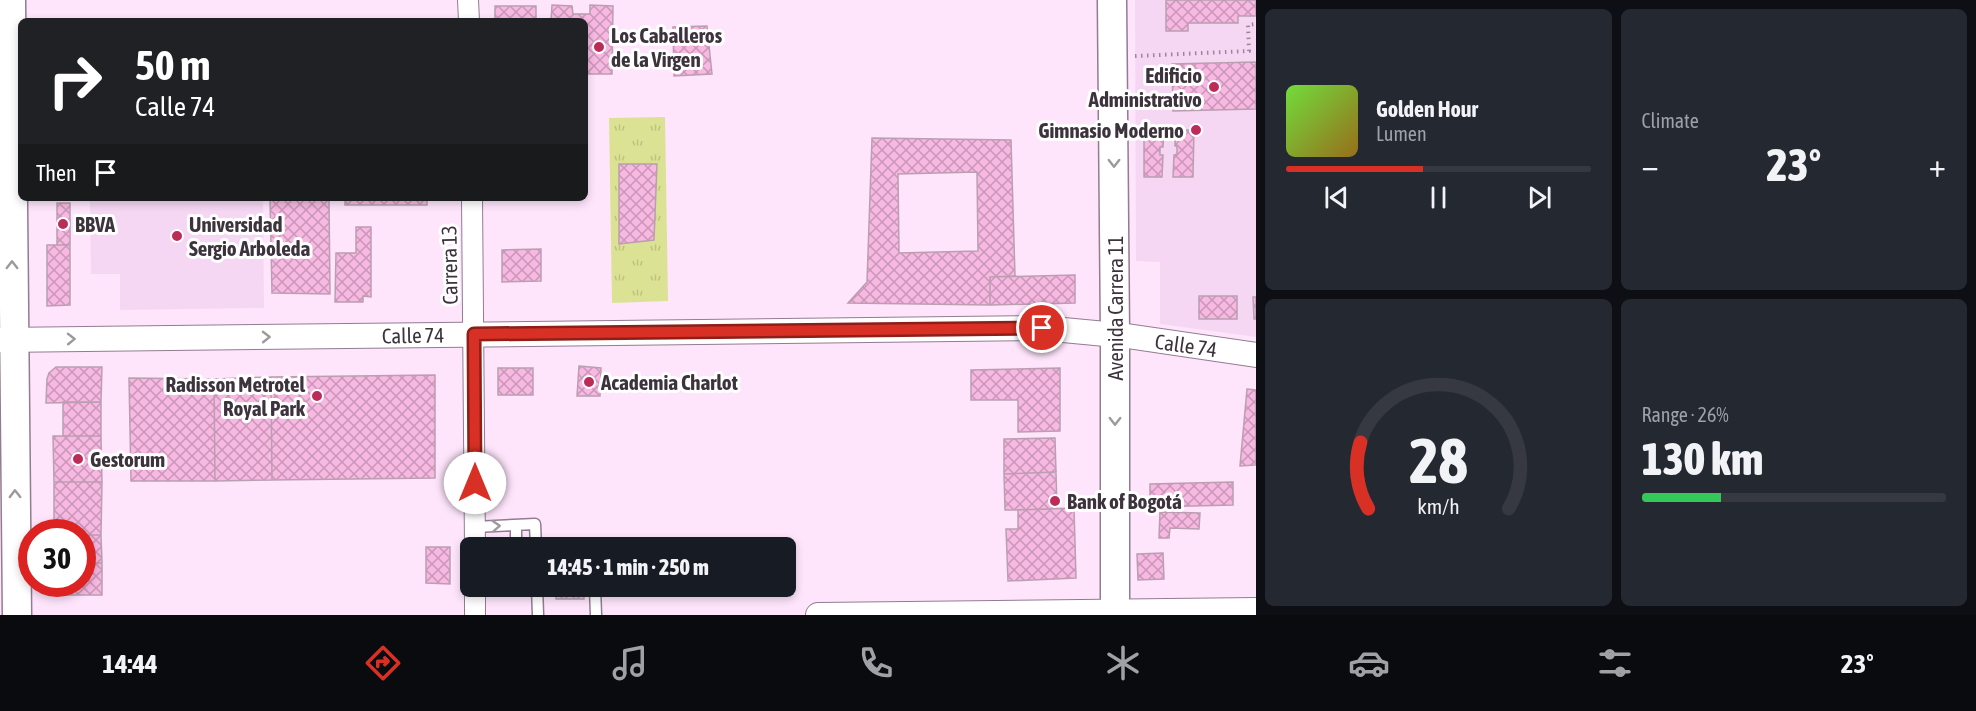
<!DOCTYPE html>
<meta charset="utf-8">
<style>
:root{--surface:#171b24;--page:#242831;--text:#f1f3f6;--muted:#9ea1a6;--line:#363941;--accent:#d93025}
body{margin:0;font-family:"Asap Condensed",sans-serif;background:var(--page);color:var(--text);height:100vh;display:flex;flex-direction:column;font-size:22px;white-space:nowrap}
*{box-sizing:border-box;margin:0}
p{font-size:20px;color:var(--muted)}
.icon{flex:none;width:33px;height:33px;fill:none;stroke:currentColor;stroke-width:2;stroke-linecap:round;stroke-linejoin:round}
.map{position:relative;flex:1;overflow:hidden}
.drawer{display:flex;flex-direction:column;gap:9px;padding:9px;background:#0d0f14;width:720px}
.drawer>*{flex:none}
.guide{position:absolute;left:18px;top:18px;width:570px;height:183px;border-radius:9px;box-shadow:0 3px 9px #0003;background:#202124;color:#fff;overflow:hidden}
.speed{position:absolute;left:18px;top:519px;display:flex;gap:12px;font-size:30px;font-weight:700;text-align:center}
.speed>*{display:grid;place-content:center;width:78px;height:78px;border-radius:50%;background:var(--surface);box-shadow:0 3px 9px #0003;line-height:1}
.speed .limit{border:9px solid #d22;background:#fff;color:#111}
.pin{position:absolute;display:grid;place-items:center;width:51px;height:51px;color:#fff;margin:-26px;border:3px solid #fff;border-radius:50%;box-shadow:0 2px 6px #0007}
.me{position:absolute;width:66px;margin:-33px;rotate:0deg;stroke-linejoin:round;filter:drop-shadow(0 0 4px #0008)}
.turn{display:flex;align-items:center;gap:21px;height:126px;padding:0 18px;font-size:27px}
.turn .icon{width:78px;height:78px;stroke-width:2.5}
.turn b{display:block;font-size:42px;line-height:51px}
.then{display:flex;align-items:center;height:57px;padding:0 18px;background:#0003;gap:12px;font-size:22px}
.big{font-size:45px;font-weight:800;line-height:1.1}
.drawer .widget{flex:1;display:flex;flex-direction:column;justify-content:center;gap:9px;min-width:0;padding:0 21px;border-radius:9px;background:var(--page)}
.drawer .dial{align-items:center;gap:0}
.dial svg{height:156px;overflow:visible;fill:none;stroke:var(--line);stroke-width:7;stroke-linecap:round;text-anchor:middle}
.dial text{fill:var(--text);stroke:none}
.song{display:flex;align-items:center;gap:18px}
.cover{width:72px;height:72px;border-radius:9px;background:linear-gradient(135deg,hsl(100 70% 55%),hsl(40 70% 35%))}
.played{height:6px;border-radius:3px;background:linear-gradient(90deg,var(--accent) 45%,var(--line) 45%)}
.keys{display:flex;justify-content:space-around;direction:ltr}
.heat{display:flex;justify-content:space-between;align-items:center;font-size:33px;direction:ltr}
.charge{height:9px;border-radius:4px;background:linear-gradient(90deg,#34c759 26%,var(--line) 0)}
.drawer .tiles{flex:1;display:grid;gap:9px;grid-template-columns:repeat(2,1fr)}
.trip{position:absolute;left:460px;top:537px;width:336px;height:60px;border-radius:9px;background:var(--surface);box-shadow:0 3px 9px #0003;font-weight:800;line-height:60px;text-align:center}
.menu{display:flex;height:96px;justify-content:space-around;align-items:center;background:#090b0e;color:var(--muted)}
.menu .icon{width:42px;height:42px}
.menu .on{color:var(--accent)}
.menu b{font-size:27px;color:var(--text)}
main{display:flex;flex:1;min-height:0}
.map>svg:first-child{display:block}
.built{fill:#f5d7f3}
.grass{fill:url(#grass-tufts)}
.building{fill:url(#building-cross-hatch);stroke:#bb9fb1;stroke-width:1.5;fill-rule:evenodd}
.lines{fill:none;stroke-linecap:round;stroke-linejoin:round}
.service-casing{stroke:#927c91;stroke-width:13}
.minor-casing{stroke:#927c91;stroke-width:22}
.tertiary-casing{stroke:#927c91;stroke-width:26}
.secondary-casing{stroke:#927c91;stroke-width:31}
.path{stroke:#998898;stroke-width:4;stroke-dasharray:1.5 4.5;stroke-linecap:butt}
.service{stroke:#fff;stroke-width:10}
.minor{stroke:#fff;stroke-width:20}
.tertiary{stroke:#fff;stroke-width:24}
.secondary{stroke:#fff;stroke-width:28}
.oneway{stroke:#9e999e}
.route-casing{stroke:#8d1f18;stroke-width:15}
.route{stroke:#d93025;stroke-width:10}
.poi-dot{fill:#bb2c59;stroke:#fff;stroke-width:2}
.labels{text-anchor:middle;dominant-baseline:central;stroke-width:6;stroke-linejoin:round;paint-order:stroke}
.poi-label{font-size:21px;font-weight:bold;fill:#3c333c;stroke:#fff;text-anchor:start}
.street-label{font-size:21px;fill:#3c333c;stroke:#fff}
</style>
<main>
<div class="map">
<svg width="1256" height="615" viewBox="0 0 1256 615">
<defs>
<pattern id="grass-tufts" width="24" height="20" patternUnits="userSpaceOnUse" patternTransform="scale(1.5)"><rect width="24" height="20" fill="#dce293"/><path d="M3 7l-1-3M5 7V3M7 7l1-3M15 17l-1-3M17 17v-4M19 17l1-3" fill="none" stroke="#bec280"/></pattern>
<pattern id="building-cross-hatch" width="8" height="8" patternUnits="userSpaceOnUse" patternTransform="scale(1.5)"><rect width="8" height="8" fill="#f7b8e1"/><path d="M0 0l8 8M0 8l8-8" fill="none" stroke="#c996b8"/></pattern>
</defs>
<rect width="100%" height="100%" fill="#fee5fc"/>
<!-- built -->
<path class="built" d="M1135,0H1256V337L1160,324V262L1136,261Z
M90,198H263L264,308L120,310V274H91Z"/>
<!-- grass -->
<path class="grass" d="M665,117L668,301L612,303L609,118Z"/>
<!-- building -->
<path class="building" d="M1166,0H1256V16H1238V23H1188V31H1166Z
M552,5L572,6L573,14H590V5L613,6L612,74H585V21H551Z
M495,6H536V21H495Z
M707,26L712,74L674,76L673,27Z
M1256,62V109L1173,111L1172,64Z
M1164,130L1163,147H1160V155H1163L1162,177H1144V131Z
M1175,130H1194L1193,177H1173L1174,155L1177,154V146H1175Z
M872,138L1011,140L1015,276L990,277V305L848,303L867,282ZM977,172L978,251L899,253L898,174Z
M619,164H657L654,240L619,244Z
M270,198H329L330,294L272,293Z
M345,198H427V205H345Z
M57,203H70V245H57Z
M356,227H371V297L363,296V302H335L336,253H356Z
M47,245H70V305L47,306Z
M541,249V281L502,282V250Z
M1075,275V303L990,305V277Z
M1199,296H1237V319H1199Z
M1253,297H1256V319H1254Z
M579,366L601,368L600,396H577Z
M56,367H102L101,402L46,403L47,379L49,373Z
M498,368H533V395H498Z
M1060,368V431L1018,432V400H971V370Z
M435,375V478L272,480L271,377Z
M271,377L272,480L215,481L214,379Z
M129,378L214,379L215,481H131Z
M1247,389L1256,390V465L1240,466Z
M63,402H101V436H63Z
M53,436H101L102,482H54Z
M1055,438L1056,472L1004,474V439Z
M1056,472L1057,509L1005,510L1004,474Z
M54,482H102L101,535H82V532H54Z
M1233,482V505L1150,507V484Z
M1074,508L1076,578L1008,581L1006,529H1018V510Z
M1160,512L1200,513L1199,529L1170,528L1169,538H1159Z
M82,535H101L102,563L82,564Z
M505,539H525V548H505Z
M426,547H450V584L426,583Z
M1163,553L1164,579L1138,580L1137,554Z
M102,563V595H51L45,589V584H82V564Z
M556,586H584V599H556Z"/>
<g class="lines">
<defs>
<path id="service" d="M475,527L535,524L536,548
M516,539V525
M537,586L538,615
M584,588H595L596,615
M537,589H556"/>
<path id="minor" d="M468,0L469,21
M472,198L475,548
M475,586V615"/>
<path id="tertiary" d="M0,340L1042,328L1127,336L1256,355
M818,615L1256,610"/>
<path id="secondary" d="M11,0L17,615
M1112,0L1115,335V615"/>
</defs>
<!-- service casing -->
<use href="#service" class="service-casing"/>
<!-- minor casing -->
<use href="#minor" class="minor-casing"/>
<!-- tertiary casing -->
<use href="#tertiary" class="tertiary-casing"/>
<!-- secondary casing -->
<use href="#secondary" class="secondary-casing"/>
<!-- path -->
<path class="path" d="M1135,56L1249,51L1248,25L1256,24"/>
<!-- service -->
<use href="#service" class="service"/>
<!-- minor -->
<use href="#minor" class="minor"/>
<!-- tertiary -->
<use href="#tertiary" class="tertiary"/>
<!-- secondary -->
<use href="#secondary" class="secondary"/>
</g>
<!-- one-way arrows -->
<defs><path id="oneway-chevron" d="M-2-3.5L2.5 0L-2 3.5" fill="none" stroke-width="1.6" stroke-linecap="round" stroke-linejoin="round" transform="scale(1.5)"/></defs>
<g class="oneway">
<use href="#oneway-chevron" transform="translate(1114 163) rotate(90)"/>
<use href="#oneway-chevron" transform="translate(12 265) rotate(-90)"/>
<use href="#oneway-chevron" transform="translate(266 337) rotate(-1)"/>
<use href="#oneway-chevron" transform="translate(71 339) rotate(-1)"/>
<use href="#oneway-chevron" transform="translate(1115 421) rotate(90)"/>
<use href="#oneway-chevron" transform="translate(15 494) rotate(-91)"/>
<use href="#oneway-chevron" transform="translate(496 526) rotate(-3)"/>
</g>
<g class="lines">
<defs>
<path id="route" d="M475,483L474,334L1042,328"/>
</defs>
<!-- route casing -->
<use href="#route" class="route-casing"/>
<!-- route -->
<use href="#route" class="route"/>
</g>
<!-- markers -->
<g class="poi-dot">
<circle cx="599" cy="47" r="6"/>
<circle cx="1214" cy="87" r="6"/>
<circle cx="1196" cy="130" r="6"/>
<circle cx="63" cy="224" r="6"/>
<circle cx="177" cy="236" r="6"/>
<circle cx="589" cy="382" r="6"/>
<circle cx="317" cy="396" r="6"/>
<circle cx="78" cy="459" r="6"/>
<circle cx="1055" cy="501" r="6"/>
</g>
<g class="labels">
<!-- poi labels -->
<g class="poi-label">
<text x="611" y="35">Los Caballeros<tspan x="611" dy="24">de la Virgen</tspan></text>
<text x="1202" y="75" text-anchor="end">Edificio<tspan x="1202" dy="24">Administrativo</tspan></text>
<text x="1184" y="130" text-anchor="end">Gimnasio Moderno</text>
<text x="75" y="224">BBVA</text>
<text x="189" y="224">Universidad<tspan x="189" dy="24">Sergio Arboleda</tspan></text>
<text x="601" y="382">Academia Charlot</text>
<text x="305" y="384" text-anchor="end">Radisson Metrotel<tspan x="305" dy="24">Royal Park</tspan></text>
<text x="90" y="459">Gestorum</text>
<text x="1067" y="501">Bank of Bogotá</text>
</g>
<!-- street labels -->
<g class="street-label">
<text transform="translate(449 265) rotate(-91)">Carrera 13</text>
<text transform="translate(1115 308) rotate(-90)">Avenida Carrera 11</text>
<text transform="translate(413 335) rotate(-1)">Calle 74</text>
<text transform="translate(1186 345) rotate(8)">Calle 74</text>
</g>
</g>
</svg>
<div class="speed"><div class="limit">30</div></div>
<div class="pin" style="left:1042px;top:328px;background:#d93025"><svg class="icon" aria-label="arrive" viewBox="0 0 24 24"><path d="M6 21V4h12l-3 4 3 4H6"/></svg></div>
<svg class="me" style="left:475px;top:483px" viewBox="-20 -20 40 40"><circle r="19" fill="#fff"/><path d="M0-13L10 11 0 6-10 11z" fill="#d93025"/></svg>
<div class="trip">14:45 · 1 min · 250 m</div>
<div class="guide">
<div class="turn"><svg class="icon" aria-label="right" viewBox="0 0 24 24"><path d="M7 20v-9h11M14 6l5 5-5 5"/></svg><div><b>50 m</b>Calle 74</div></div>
<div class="then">Then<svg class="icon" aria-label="arrive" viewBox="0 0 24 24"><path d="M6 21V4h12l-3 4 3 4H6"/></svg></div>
</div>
</div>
<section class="drawer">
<div class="tiles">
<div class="widget">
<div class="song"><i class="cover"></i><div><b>Golden Hour</b><p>Lumen</p></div></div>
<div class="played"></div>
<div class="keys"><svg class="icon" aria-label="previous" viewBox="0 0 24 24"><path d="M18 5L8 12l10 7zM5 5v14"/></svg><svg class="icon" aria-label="pause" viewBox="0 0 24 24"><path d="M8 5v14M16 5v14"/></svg><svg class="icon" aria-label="next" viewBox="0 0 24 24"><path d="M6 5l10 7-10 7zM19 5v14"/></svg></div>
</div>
<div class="widget"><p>Climate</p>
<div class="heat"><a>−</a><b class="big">23°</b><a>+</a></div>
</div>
<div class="widget dial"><svg viewBox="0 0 100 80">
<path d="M14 69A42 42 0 1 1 86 69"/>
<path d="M14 69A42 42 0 0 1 10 35" stroke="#d93025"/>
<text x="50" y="56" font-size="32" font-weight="700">28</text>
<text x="50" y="72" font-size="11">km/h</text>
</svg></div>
<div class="widget"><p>Range · 26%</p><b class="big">130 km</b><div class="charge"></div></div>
</div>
</section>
</main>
<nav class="menu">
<b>14:44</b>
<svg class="icon on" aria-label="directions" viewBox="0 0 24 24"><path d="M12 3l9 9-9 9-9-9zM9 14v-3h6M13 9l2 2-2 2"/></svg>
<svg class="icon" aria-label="music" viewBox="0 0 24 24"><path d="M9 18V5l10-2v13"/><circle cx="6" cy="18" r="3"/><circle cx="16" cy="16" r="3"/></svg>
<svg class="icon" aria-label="phone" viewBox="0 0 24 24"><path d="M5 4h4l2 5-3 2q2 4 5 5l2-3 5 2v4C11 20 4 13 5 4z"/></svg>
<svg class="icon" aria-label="climate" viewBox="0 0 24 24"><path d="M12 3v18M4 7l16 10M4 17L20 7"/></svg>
<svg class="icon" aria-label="car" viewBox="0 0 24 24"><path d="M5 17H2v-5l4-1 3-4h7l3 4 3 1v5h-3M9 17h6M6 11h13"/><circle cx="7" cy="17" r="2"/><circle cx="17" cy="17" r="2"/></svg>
<svg class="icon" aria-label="filters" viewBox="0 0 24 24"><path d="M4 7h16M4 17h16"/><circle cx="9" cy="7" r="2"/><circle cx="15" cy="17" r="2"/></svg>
<b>23°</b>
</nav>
